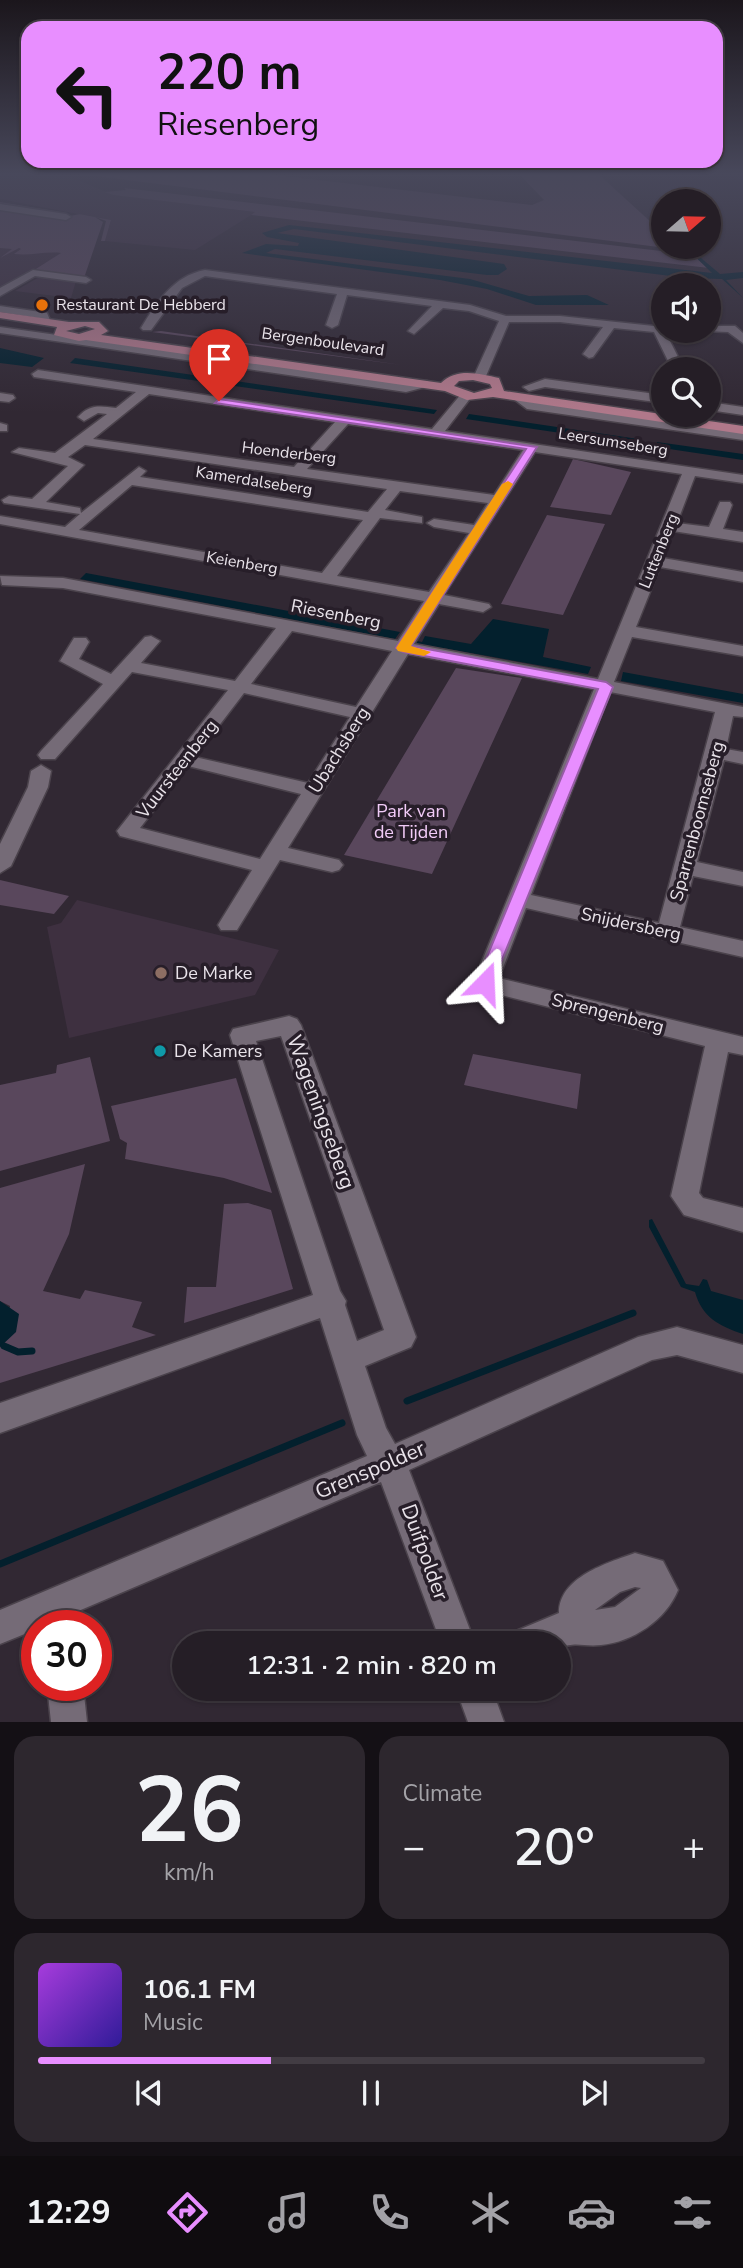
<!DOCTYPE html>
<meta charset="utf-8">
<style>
:root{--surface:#251e26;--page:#2d272e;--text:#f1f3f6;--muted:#a3a2a7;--line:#423c43;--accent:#e88eff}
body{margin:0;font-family:"Nunito Sans",sans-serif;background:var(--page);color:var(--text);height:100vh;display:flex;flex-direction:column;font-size:26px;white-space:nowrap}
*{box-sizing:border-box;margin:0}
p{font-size:23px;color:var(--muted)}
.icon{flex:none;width:38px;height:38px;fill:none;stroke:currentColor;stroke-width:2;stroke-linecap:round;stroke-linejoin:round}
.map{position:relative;height:1722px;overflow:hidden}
.details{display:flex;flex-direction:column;gap:14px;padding:14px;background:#141015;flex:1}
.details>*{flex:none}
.banner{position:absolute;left:21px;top:21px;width:702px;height:147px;border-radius:21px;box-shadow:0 2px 5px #0004,0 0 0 2px var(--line);background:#e88eff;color:#111;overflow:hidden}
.needle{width:46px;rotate:70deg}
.fabs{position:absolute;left:651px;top:189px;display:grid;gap:14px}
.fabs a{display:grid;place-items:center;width:70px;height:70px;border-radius:50%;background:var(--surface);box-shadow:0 2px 5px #0004,0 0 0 2px var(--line);font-size:35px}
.speed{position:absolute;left:21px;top:1610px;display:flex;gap:14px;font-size:35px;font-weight:700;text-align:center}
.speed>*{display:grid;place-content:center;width:91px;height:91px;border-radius:50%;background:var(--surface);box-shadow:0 2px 5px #0004,0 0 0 2px var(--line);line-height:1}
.speed .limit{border:10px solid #d22;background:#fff;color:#111}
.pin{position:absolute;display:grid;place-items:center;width:60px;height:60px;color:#fff;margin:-72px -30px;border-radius:50% 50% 50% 0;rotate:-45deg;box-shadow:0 0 7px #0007}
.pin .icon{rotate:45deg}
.me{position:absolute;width:77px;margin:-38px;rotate:21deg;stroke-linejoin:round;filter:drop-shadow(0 0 5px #0008)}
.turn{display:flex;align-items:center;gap:24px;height:147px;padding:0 21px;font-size:32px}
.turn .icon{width:91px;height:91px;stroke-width:2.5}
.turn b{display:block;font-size:49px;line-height:60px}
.big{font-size:52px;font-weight:600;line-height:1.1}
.details .card{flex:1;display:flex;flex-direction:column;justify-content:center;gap:10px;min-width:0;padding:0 24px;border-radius:21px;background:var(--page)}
.details .dial{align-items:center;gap:0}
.dial b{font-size:91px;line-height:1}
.song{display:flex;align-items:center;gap:21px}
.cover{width:84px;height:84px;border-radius:10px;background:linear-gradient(135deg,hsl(280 70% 55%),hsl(250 70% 35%))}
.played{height:7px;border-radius:4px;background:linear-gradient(90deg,var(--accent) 35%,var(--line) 35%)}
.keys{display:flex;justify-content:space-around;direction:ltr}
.heat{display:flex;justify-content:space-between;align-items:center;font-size:38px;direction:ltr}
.details .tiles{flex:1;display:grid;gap:14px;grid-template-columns:1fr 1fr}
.card:last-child{grid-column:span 2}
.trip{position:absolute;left:172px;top:1631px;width:399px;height:70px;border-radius:35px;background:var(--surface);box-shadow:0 2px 5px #0004,0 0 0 2px var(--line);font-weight:600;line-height:70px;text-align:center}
.tabs{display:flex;height:112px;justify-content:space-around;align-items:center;background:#0f0c0f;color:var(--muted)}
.tabs .icon{width:49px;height:49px}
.tabs .selected{color:var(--accent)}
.tabs b{font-size:32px;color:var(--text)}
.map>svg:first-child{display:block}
.built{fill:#3e3040}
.green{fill:#59475c}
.water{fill:#03202d}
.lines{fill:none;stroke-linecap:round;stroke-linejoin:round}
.stream-far1{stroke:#03202d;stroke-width:3.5}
.stream{stroke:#03202d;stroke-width:7}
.minor-casing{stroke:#4b434c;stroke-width:3}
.major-casing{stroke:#4b434c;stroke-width:3}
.minor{fill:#756b77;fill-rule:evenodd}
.major{fill:#b0788a;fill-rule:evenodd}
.route{fill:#e88eff;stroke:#975ca6;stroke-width:2}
.slow{fill:#f59e0b}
.food-dot{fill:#e8710a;stroke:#271e29;stroke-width:2.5}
.education-dot{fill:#8d6e63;stroke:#271e29;stroke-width:2.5}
.culture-dot{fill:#0f9aa8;stroke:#271e29;stroke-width:2.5}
.labels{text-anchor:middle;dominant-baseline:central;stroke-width:7;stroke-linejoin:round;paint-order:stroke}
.far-poi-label{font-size:16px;fill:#e9e3ea;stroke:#271e29;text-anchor:start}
.far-street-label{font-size:16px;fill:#e9e3ea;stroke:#271e29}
.street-label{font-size:18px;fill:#e9e3ea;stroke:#271e29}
.park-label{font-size:18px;fill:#f1cbf7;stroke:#271e29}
.poi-label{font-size:18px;fill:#e9e3ea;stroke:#271e29;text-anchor:start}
.near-street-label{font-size:21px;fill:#e9e3ea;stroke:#271e29}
</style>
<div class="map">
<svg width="743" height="1722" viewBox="0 0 743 1722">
<rect width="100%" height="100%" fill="#312833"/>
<!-- built -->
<path class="built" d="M0,172H59L113,195L256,212L195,250L105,241L111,220L0,199Z
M0,246L62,253L0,290Z
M41,276L76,281L71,298L15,291Z
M77,900L279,950L255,995L69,1038L47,927L61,923Z"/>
<!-- green -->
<path class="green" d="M63,172H249L532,205L544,200L517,172H596L663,233V247H678L682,250Z
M124,188L678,253L686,252L682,247H685L709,268L251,215L255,212L113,195L105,192L126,190Z
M0,199L111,220L105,241H101L106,221L95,217L103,222L84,278L34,270L61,253C44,251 32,256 14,254L21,249L19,248L0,258L12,249L0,248V202L66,213L70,216L80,214Z
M161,331L402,365L152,332Z
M573,459L631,472L611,515L550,507Z
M547,515L605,524L563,615L501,604Z
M456,668L522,678L432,874L344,855Z
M0,880L69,896L54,914L0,905Z
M473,1054L581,1074L577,1109L464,1085Z
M90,1057L110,1141L0,1171V1085L56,1073L57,1065Z
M236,1078L272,1193L224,1178L125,1159L127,1143L120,1139L111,1106Z
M85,1164L69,1234L43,1291L80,1299L85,1290L142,1302L132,1327L156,1335L0,1383V1347L4,1345L10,1306L0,1301V1188Z
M248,1203L271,1210L293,1289L184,1323L187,1287H216L224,1204Z"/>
<!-- water -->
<path class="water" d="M289,225L712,273L685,247H688L720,274L743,272V278L726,280L743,298L722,279L687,278L294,229L277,233L504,264L507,269L498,275H487L275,249L266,253L470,279L529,296L587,295L609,305H536L487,289L440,280L242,253L266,244L298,246L299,243L267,237L262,233Z
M0,348L44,358L32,367L0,363Z
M75,358L437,410L434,414L70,363Z
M469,414L638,439L636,444L466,419Z
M657,442L743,454V460L656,447Z
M86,573L400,632L395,639L80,579Z
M493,619L549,629L543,657L591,667L588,674L421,644L425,636L471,644Z
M623,672L743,694V703L621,681Z
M652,1219L686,1284L699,1286L703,1279L707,1280L711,1291L743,1300V1334C719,1326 702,1317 695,1292L681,1287L649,1227V1220Z
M0,1301L19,1314L16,1332L0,1347Z"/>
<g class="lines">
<!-- stream-far1 -->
<path class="stream-far1" d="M418,643L442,648"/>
<!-- stream -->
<path class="stream" d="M4,1346L18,1352L32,1351
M407,1401L633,1313
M0,1564L342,1423"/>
<defs>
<path id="minor" d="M0,204L66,214L71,217L66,220L0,210Z
M33,270L86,277L91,280L86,283L35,276L0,296V288Z
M205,270L470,305L506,316H560L663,327V331H668L666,333L684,369H672L654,332L614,328L593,357L589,358L583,354L603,327L560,322H509L486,376L480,380L474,376L499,321L469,311L443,308L414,334L408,331L432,306L347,295L338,325L332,328L326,325L337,294L205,276L182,288L151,330H143L141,328C157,302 173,276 205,270Z
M0,306L47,313L50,320L44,323L38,318L0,312Z
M709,326H735L743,333V343L728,332L705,331H709Z
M0,327L406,384L427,381L433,385L406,392L0,333Z
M38,370L432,429L462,393L466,392L472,396L445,431L743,475V483L695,476L677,523L709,527L720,502H730L732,505L723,529L743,532V542L673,531L663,558L743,572V582L660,567L636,627L743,646V656L632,637L614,682L743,707V717L733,716L726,749L743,752V764L724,760L697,862L743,872V886L693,876L680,927L743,941V957L526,908L499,978L743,1037V1055L728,1052L699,1193L703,1198L743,1208V1232L684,1215L671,1196L705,1046L477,989L473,983L594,689L408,654L288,848L339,860L343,865L339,870L332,872L280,860L237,930H221L218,925L252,870L120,836L117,831L228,690L132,672L55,759H41L38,755L41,751L103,684L60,661L74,638H86L89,642L79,659L111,674L145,637L151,636L160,641L141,663L235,681L276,628L63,588L2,585L0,576L63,578L398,641L424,601L0,524V516L65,527L80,514L4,503L2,500L9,496L32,499L68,466L12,452L19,448L55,453L107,414L98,413L84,421L78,417C90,404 99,406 116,408L136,392L34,377L32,374ZM149,394L335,422L294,467L93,439ZM348,424L523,450L494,495L307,469ZM85,445L387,489L368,512L140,477L146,471L139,467L81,513L80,508L46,502L84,465L68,457ZM535,452L682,474L598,679L414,644L439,604L483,612L491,607L489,604L444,595ZM132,485L363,520L322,573L79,530ZM400,491L488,503L474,525L434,519L427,523L434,527L469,533L429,592L337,576L380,518L422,523V517L385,510ZM292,631L392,651L356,707L251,684ZM610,692L715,712L659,923L531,895ZM244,693L350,717L308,783L195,757ZM188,766L301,794L260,859L140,828Z
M545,379L663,395V403L545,387L529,391L523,387Z
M0,393L13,395L15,398L9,402L0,401Z
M517,393L531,402L743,432V440L527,409L511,397Z
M709,402L743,407V415L709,410Z
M0,423L7,425V431H0Z
M41,765L51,771L48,787L11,866L0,873V844L28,787L31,771Z
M289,1016L297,1019L301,1025L416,1337L411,1347L365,1366L386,1428L395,1444L638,1337L677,1327L743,1345V1373L677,1355L652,1360L409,1470L475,1643H441L381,1482L76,1612L77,1626H37V1629L0,1644V1610L367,1456L357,1435L320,1318L0,1433V1403L313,1295L230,1035L233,1029ZM281,1036L384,1330L357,1341L345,1305L346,1301L340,1291L256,1041Z
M635,1553L663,1561L678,1590C666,1620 633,1642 601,1645C582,1647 578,1641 558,1648V1643H511L516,1631L559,1613C559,1577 607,1563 635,1553ZM635,1587L641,1588L615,1607L595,1610L620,1592Z
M47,1685H83L87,1722H51Z
M456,1689H492L504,1722H468Z"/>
<path id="major" d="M0,312L69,322H99L108,331L101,335L441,383C457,367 480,374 499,378L504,391L743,426V434L493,397L467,400L445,391L86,340L79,341L54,335L57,327L0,318ZM85,326L95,329L79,334L66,331ZM473,380L490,384L492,388L474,393L454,386L459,381Z"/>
</defs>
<!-- minor casing -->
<use href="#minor" class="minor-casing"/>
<!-- major casing -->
<use href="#major" class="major-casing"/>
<!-- minor -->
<use href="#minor" class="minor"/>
<!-- major -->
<use href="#major" class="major"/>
</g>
<!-- sky -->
<linearGradient id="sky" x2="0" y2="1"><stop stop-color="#1b161c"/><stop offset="0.42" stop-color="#48485b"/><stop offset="1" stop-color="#48485b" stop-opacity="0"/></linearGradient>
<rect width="743" height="413" fill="url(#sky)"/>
<!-- route -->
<path class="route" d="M219,399L537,447L411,646L606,682L613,687L491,987H479L476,983L598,689L403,652L396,648L526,449L215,403Z"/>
<!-- slow -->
<path class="slow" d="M508,481L513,484L411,646L431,652L424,656L398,651L396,648L502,484Z"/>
<!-- markers -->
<circle class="food-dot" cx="42" cy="305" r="7"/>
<circle class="education-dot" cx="161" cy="973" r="7"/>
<circle class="culture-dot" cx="160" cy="1051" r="7"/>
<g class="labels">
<!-- far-poi labels -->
<g class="far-poi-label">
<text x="56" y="305">Restaurant De Hebberd</text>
</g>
<!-- far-street labels -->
<g class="far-street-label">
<text transform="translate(323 342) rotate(8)">Bergenboulevard</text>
<text transform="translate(613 442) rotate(9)">Leersumseberg</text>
<text transform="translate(289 453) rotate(7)">Hoenderberg</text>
<text transform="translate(254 481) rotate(9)">Kamerdalseberg</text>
<text transform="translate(659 551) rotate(-68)">Luttenberg</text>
<text transform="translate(242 563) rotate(10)">Keienberg</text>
</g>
<!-- street labels -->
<g class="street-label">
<text transform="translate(336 614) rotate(11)">Riesenberg</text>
<text transform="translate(339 750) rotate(-58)">Ubachsberg</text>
<text transform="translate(177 769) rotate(-52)">Vuursteenberg</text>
<text transform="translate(697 821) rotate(-75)">Sparrenboomseberg</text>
<text transform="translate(631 924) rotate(12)">Snijdersberg</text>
<text transform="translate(608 1013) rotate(14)">Sprengenberg</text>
</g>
<!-- park labels -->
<g class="park-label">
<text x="411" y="811">Park van<tspan x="411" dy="21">de Tijden</tspan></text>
</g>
<!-- poi labels -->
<g class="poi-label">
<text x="175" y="973">De Marke</text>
<text x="174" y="1051">De Kamers</text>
</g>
<!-- near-street labels -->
<g class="near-street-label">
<text transform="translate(321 1112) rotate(70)">Wageningseberg</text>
<text transform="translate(370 1470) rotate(-23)">Grenspolder</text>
<text transform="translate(425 1552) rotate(70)">Duifpolder</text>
</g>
</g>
</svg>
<div class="fabs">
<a><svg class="needle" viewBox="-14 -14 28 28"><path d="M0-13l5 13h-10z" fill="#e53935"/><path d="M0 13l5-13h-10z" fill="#a3a2a7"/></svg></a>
<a><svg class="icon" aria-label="sound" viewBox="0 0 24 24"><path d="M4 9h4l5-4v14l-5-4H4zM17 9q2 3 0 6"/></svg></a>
<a><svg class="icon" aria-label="search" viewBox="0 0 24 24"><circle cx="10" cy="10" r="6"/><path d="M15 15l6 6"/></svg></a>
</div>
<div class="speed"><div class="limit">30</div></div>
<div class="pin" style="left:219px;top:401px;background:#d93025"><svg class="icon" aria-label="arrive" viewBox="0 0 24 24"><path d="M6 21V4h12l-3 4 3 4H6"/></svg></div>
<svg class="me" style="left:485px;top:983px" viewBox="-20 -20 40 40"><path d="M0-17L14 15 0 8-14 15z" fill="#e88eff" stroke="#fff" stroke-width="4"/></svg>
<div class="trip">12:31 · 2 min · 820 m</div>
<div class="banner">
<div class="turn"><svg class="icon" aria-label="left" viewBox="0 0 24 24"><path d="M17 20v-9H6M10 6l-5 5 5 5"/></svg><div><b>220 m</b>Riesenberg</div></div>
</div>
</div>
<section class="details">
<div class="tiles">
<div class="card dial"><b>26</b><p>km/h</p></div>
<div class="card"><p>Climate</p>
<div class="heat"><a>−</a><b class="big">20°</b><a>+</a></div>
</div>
<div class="card">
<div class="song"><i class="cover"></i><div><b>106.1 FM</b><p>Music</p></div></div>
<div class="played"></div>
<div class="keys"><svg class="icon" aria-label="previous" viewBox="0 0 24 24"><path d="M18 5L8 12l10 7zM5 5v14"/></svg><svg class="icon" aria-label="pause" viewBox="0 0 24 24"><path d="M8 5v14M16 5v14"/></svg><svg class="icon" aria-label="next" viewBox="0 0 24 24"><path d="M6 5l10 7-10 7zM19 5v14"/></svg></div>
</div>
</div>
</section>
<nav class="tabs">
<b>12:29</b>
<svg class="icon selected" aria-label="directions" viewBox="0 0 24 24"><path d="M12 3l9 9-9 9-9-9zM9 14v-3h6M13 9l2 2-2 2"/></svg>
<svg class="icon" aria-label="music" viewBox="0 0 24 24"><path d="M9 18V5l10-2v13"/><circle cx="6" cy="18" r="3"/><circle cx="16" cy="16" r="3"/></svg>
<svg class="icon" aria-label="phone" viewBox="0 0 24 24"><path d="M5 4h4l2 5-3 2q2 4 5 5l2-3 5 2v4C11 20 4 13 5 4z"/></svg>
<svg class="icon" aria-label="climate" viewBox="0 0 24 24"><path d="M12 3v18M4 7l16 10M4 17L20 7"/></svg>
<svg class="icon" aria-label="car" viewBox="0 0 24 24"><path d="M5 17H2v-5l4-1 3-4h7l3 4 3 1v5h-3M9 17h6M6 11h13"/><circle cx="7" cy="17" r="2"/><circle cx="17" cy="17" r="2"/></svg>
<svg class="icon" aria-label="filters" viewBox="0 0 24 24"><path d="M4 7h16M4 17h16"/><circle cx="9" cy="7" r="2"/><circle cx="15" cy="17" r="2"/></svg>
</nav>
